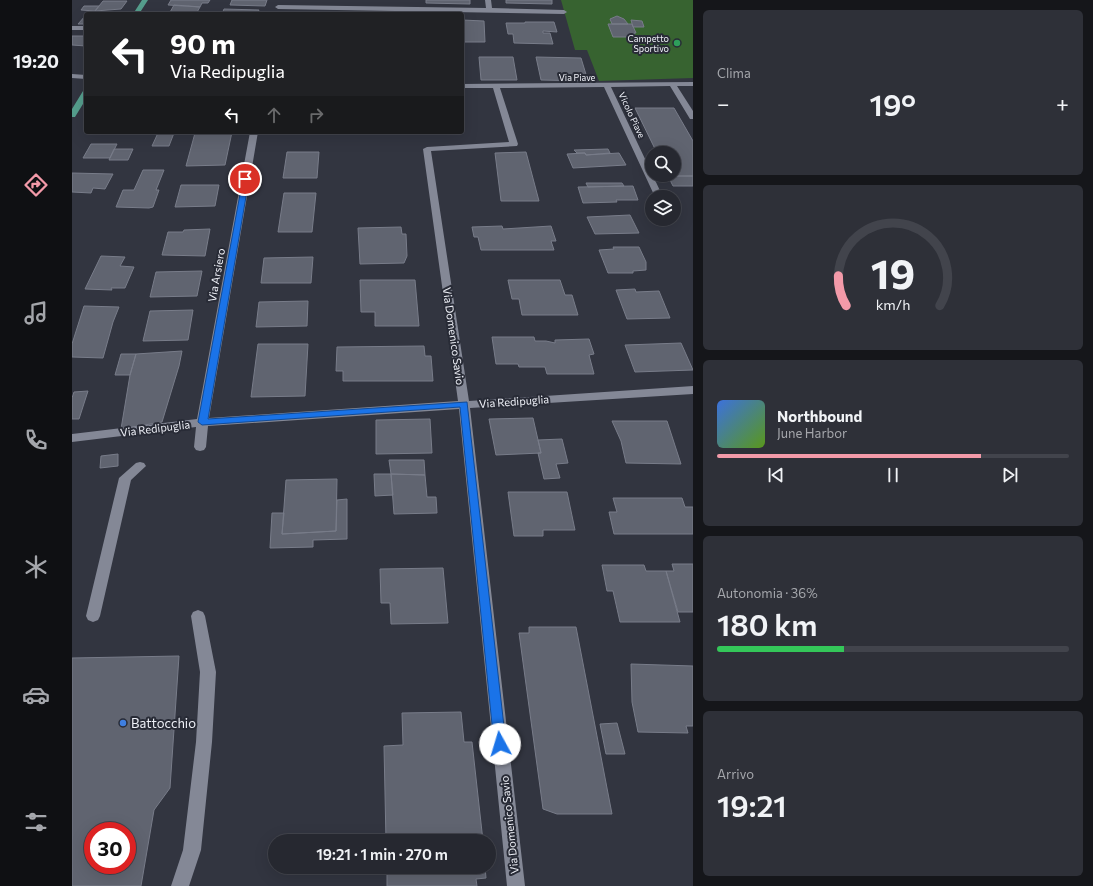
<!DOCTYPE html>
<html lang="it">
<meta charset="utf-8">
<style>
:root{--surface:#262830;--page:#2e3038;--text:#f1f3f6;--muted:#a4a6ab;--line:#42444c;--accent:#f39aa9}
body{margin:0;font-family:Commissioner,sans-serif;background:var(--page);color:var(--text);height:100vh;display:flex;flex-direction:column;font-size:15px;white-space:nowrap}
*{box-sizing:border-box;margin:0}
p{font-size:13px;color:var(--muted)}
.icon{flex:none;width:22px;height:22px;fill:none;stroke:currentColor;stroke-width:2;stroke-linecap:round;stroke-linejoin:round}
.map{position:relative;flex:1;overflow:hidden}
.drawer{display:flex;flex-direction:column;gap:10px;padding:10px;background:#15161a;width:400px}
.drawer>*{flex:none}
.banner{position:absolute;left:12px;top:12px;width:380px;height:122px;border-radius:4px;box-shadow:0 4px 16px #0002,0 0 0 1px var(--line);background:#202124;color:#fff;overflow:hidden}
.buttons{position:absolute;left:573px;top:146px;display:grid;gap:8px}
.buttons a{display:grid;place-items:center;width:36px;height:36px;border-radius:50%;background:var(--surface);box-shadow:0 4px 16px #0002,0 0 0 1px var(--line);font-size:20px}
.speed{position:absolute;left:12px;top:822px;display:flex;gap:8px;font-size:20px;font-weight:700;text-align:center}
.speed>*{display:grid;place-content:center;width:52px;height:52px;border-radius:50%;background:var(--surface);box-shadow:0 4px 16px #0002,0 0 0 1px var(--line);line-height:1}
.speed .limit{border:6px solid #d22;background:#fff;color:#111}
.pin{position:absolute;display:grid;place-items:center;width:34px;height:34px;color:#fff;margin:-17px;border:2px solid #fff;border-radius:50%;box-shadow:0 1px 4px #0007}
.me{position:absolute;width:44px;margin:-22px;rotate:354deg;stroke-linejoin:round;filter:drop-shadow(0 0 3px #0008)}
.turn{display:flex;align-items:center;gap:14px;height:84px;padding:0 20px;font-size:18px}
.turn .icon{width:52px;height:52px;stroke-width:2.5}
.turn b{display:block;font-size:28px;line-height:34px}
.lanes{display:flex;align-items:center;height:38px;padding:0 20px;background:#0003;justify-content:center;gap:20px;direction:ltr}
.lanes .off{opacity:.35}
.big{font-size:30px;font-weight:600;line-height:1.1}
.drawer .card{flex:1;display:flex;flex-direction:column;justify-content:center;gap:6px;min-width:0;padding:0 14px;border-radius:6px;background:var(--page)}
.drawer .dial{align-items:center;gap:0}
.dial svg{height:104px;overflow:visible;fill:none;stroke:var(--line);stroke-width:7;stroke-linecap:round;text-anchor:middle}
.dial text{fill:var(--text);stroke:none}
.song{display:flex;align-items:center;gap:12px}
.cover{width:48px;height:48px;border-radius:6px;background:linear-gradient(135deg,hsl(220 70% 55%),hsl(90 70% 35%))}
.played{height:4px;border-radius:2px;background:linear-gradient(90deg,var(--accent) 75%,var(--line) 75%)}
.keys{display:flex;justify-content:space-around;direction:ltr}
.heat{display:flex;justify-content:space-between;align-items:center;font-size:22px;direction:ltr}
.charge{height:6px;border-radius:3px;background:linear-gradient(90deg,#34c759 36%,var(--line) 0)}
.trip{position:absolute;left:196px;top:834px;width:228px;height:40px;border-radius:20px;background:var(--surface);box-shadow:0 4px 16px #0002,0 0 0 1px var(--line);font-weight:600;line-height:40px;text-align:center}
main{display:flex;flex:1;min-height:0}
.tab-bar{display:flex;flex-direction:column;width:72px;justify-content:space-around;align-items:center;background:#0f1013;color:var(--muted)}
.tab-bar .icon{width:28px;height:28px}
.tab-bar .on{color:var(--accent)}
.tab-bar b{font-size:18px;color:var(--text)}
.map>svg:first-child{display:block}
.green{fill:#376330}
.building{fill:#606470;stroke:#787c89;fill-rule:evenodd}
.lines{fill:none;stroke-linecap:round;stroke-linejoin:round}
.minor{fill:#848896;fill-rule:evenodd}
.major{fill:#559e8d;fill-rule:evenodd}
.route{fill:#1a73e8;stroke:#114b97}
.leisure-dot{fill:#2e9e5b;stroke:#282b36;stroke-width:1.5}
.shop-dot{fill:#3f7fe0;stroke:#282b36;stroke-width:1.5}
.labels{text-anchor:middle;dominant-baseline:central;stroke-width:4;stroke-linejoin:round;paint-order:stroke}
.far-poi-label{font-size:9px;fill:#eef0f7;stroke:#282b36;text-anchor:end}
.far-street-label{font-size:9px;fill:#eef0f7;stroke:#282b36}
.street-label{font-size:11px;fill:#eef0f7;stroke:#282b36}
.near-poi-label{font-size:13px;fill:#eef0f7;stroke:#282b36;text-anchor:start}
</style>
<main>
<nav class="tab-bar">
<b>19:20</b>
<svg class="icon on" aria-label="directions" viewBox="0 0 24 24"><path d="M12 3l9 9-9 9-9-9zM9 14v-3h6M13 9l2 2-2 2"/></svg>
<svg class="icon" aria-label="music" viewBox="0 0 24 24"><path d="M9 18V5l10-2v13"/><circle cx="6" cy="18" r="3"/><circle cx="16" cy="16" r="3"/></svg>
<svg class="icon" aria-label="phone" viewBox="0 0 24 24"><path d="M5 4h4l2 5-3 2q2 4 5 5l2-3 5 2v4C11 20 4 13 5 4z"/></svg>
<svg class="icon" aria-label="climate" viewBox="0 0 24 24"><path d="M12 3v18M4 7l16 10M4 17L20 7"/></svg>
<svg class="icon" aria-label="car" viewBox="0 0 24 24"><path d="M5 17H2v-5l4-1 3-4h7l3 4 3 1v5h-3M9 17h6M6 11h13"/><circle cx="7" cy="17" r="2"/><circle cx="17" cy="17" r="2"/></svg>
<svg class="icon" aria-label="filters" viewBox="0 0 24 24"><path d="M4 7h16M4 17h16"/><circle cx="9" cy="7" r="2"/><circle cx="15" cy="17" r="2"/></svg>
</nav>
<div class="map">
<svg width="621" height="886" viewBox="0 0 621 886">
<rect width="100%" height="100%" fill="#323540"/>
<!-- green -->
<path class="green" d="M489,0H621V78L527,81L515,50H503Z"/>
<!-- building -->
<path class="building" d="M99,0H138L136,3H130L128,7L96,5Z
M160,0H195L193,6L158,5Z
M354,0H398V4L354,3Z
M434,0H480V4L434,3Z
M31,1H55L49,9L23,11Z
M102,5L117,6L128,7L124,14H97Z
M12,6H27L23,11L9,10Z
M152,9L187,10L185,14H150Z
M14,15V24H6Z
M545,16L552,19L556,24H540L538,19Z
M390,20L412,21L413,42H390Z
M559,20L570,21L572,27H561Z
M453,22H482L485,32L471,31V33H478L481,44L442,43L441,34H436L434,23H453Z
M536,24H560L564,33H562L563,37H541Z
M0,36H14V46L0,45Z
M407,57H441L445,80H409Z
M464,57L509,58L516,81L469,80Z
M563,108H602L621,141V176H596L595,175H602V153H585Z
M160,132L153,165L114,166L123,133Z
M210,132H248V134H209Z
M86,133H102L97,146H80Z
M19,144H45L38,158H11Z
M42,149H61L56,160H37Z
M536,149L538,153L514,155L513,153H505L502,150Z
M215,152H247L245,178H211Z
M454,152L467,201H429L423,153Z
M513,153L514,155L547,153L554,165L501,168L495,154Z
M71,170H92L84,190H87L81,207L77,208L44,207L51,190H62Z
M0,173L41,174L33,189L21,188L19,193L0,192Z
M596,176H621V186H601Z
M514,183H550L552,186L516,187Z
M109,185H147L143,206L103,207Z
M561,186L566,200H544L545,202L511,203L506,187Z
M212,193H244L240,232H206Z
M558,215L567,233L523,234L515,217Z
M430,226L431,229L479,226L484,241H479L482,250H409L406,237H402L400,227Z
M329,227L330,234H334L335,256L332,263L288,264L286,228Z
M138,229L133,256L90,255L96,232H111L112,230Z
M541,247H567L574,262V270L561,271V273H536L527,250L542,249Z
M29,256L53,257L48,266L62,267L53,288H39L40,290L13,289Z
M241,257L239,283H189L192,258Z
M130,271L125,296L78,297L84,272Z
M288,280H343L347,326H303V312H289Z
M436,280H488L493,295H500L506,315H450L447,299H440Z
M563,289L564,292L587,291L598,318L555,319L544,290Z
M236,301L235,326L184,327L187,302Z
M12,306L47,307L41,322L31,358L0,357V344Z
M121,310L116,340L71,341L78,311Z
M420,337H462L463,341H474L483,343V340L517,339L522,354L517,355L522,374H475L473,367H447L446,364H424Z
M609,343L621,370L563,372L553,345Z
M186,344H236L233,396L179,397Z
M352,346L353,356H359L361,381H271V371H264L265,347Z
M110,351L107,366L90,422L49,429L58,375L64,354Z
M49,354H64L58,375H43Z
M16,391L7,419H0V398L2,392Z
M461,418L469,453L424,455L417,419Z
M358,419L360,453L304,454V420Z
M540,421H595L609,464L554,463L549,441Z
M490,439L496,463L484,464L488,478L472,479L466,453H469L466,440Z
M46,454V466L28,468L29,456Z
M317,460H352L353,475L319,474Z
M302,474H319L321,495L303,496Z
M319,474L353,475L355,497H364L365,513L322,514Z
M265,479L264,531L210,534L214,480Z
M436,492H495L503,530H471V536H442Z
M541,498H610L613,507H621V534H542L537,512H545Z
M275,499V539L241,540V547L198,548L200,513H212L210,534L264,531L265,500Z
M600,564H621V612H606L594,571H602Z
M530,565H572L574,571H594L608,622H548L541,591H535Z
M371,568L376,623L319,624L318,603H309L308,569Z
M457,627H504L540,814H485L471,809L447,633H457Z
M107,656L98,788L82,810L69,886H0V658ZM21,831H55V865H21Z
M559,664L621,666V726H614L616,733L566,732L560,702Z
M389,712L392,742H400L411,841H314L312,746L331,745L330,713Z
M545,723L553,754H534L528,724Z
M315,867H413L414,878L404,879L405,886H315Z"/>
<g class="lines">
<!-- minor -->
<path class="minor" d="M413,0H419L420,8L492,10L495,12L492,14L206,9L203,7L206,5L414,8Z
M0,26H14V30H0Z
M0,74L14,75V79L0,78Z
M621,82V86H605L621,111V119H618L598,86L539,87L591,197H583L532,87L428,88L446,144L445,146L359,151L397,401L621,386V394L398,408L453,886H435L387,409L136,426L134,447L132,450L128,451L124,450L122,447L124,427L0,442V434L125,419L178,132H186L137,418L386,401L351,149L355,147L437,142L421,88H390V84Z
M68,462L72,463L74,466L59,480L28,616L26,620L21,622L16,620L14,616L47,478L64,463Z
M126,610L131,612L133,616L144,672L140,742L129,850L117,886H99L111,850L124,742L128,672L119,616L121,612Z"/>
<!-- major -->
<path class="major" d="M70,0H76L67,14H61Z
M11,91H14V99L3,117H0V109Z"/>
</g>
<!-- route -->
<path class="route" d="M171,178L177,179L136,419L395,402L434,744L433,748L428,750L424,748L422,744L388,407L130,425L126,422Z"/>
<!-- markers -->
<circle class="leisure-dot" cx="605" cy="43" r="4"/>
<circle class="shop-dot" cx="51" cy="723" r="4"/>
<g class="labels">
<!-- far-poi labels -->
<g class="far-poi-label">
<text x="597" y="38">Campetto<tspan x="597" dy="10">Sportivo</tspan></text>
</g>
<!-- far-street labels -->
<g class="far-street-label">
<text x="505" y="77">Via Piave</text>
<text transform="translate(560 115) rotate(65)">Vicolo Piave</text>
</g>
<!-- street labels -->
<g class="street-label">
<text transform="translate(144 275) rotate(-80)">Via Arsiero</text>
<text transform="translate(382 336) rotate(82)">Via Domenico Savio</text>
<text transform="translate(442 401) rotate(-4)">Via Redipuglia</text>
<text transform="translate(83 428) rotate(-7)">Via Redipuglia</text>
<text transform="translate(437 825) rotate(-96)">Via Domenico Savio</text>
</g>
<!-- near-poi labels -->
<g class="near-poi-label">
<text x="59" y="723">Battocchio</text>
</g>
</g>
</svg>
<div class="buttons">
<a><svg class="icon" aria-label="search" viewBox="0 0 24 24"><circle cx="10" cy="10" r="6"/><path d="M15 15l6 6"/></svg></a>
<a><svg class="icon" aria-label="layers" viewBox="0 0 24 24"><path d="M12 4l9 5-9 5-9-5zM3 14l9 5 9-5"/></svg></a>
</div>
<div class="speed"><div class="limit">30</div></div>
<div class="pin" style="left:173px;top:179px;background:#d93025"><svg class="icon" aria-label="arrive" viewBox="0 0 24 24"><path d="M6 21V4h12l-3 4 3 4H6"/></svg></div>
<svg class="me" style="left:428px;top:744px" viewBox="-20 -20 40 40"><circle r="19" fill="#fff"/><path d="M0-13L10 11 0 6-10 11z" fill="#1a73e8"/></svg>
<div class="trip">19:21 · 1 min · 270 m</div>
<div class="banner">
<div class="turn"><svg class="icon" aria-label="left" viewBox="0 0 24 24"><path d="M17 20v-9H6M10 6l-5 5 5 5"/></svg><div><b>90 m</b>Via Redipuglia</div></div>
<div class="lanes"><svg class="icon" aria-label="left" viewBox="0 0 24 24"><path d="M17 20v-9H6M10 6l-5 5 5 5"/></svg><svg class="icon off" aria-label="ahead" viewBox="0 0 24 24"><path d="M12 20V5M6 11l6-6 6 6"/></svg><svg class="icon off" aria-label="right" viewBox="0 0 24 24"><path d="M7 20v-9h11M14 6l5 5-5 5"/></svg></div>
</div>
</div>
<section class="drawer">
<div class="card"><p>Clima</p>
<div class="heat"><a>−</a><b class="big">19°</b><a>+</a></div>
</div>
<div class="card dial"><svg viewBox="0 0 100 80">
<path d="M14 69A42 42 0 1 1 86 69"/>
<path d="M14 69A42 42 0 0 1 8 46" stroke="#f39aa9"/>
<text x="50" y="56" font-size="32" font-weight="700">19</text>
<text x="50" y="72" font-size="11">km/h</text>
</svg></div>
<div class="card">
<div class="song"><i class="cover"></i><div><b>Northbound</b><p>June Harbor</p></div></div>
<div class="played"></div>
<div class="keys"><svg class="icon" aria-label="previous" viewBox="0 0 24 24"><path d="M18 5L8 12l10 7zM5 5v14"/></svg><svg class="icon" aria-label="pause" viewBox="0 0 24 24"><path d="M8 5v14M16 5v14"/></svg><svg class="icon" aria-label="next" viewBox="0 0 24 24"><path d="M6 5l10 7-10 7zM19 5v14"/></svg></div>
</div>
<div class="card"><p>Autonomia · 36%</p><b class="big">180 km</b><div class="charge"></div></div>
<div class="card"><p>Arrivo</p><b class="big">19:21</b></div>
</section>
</main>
